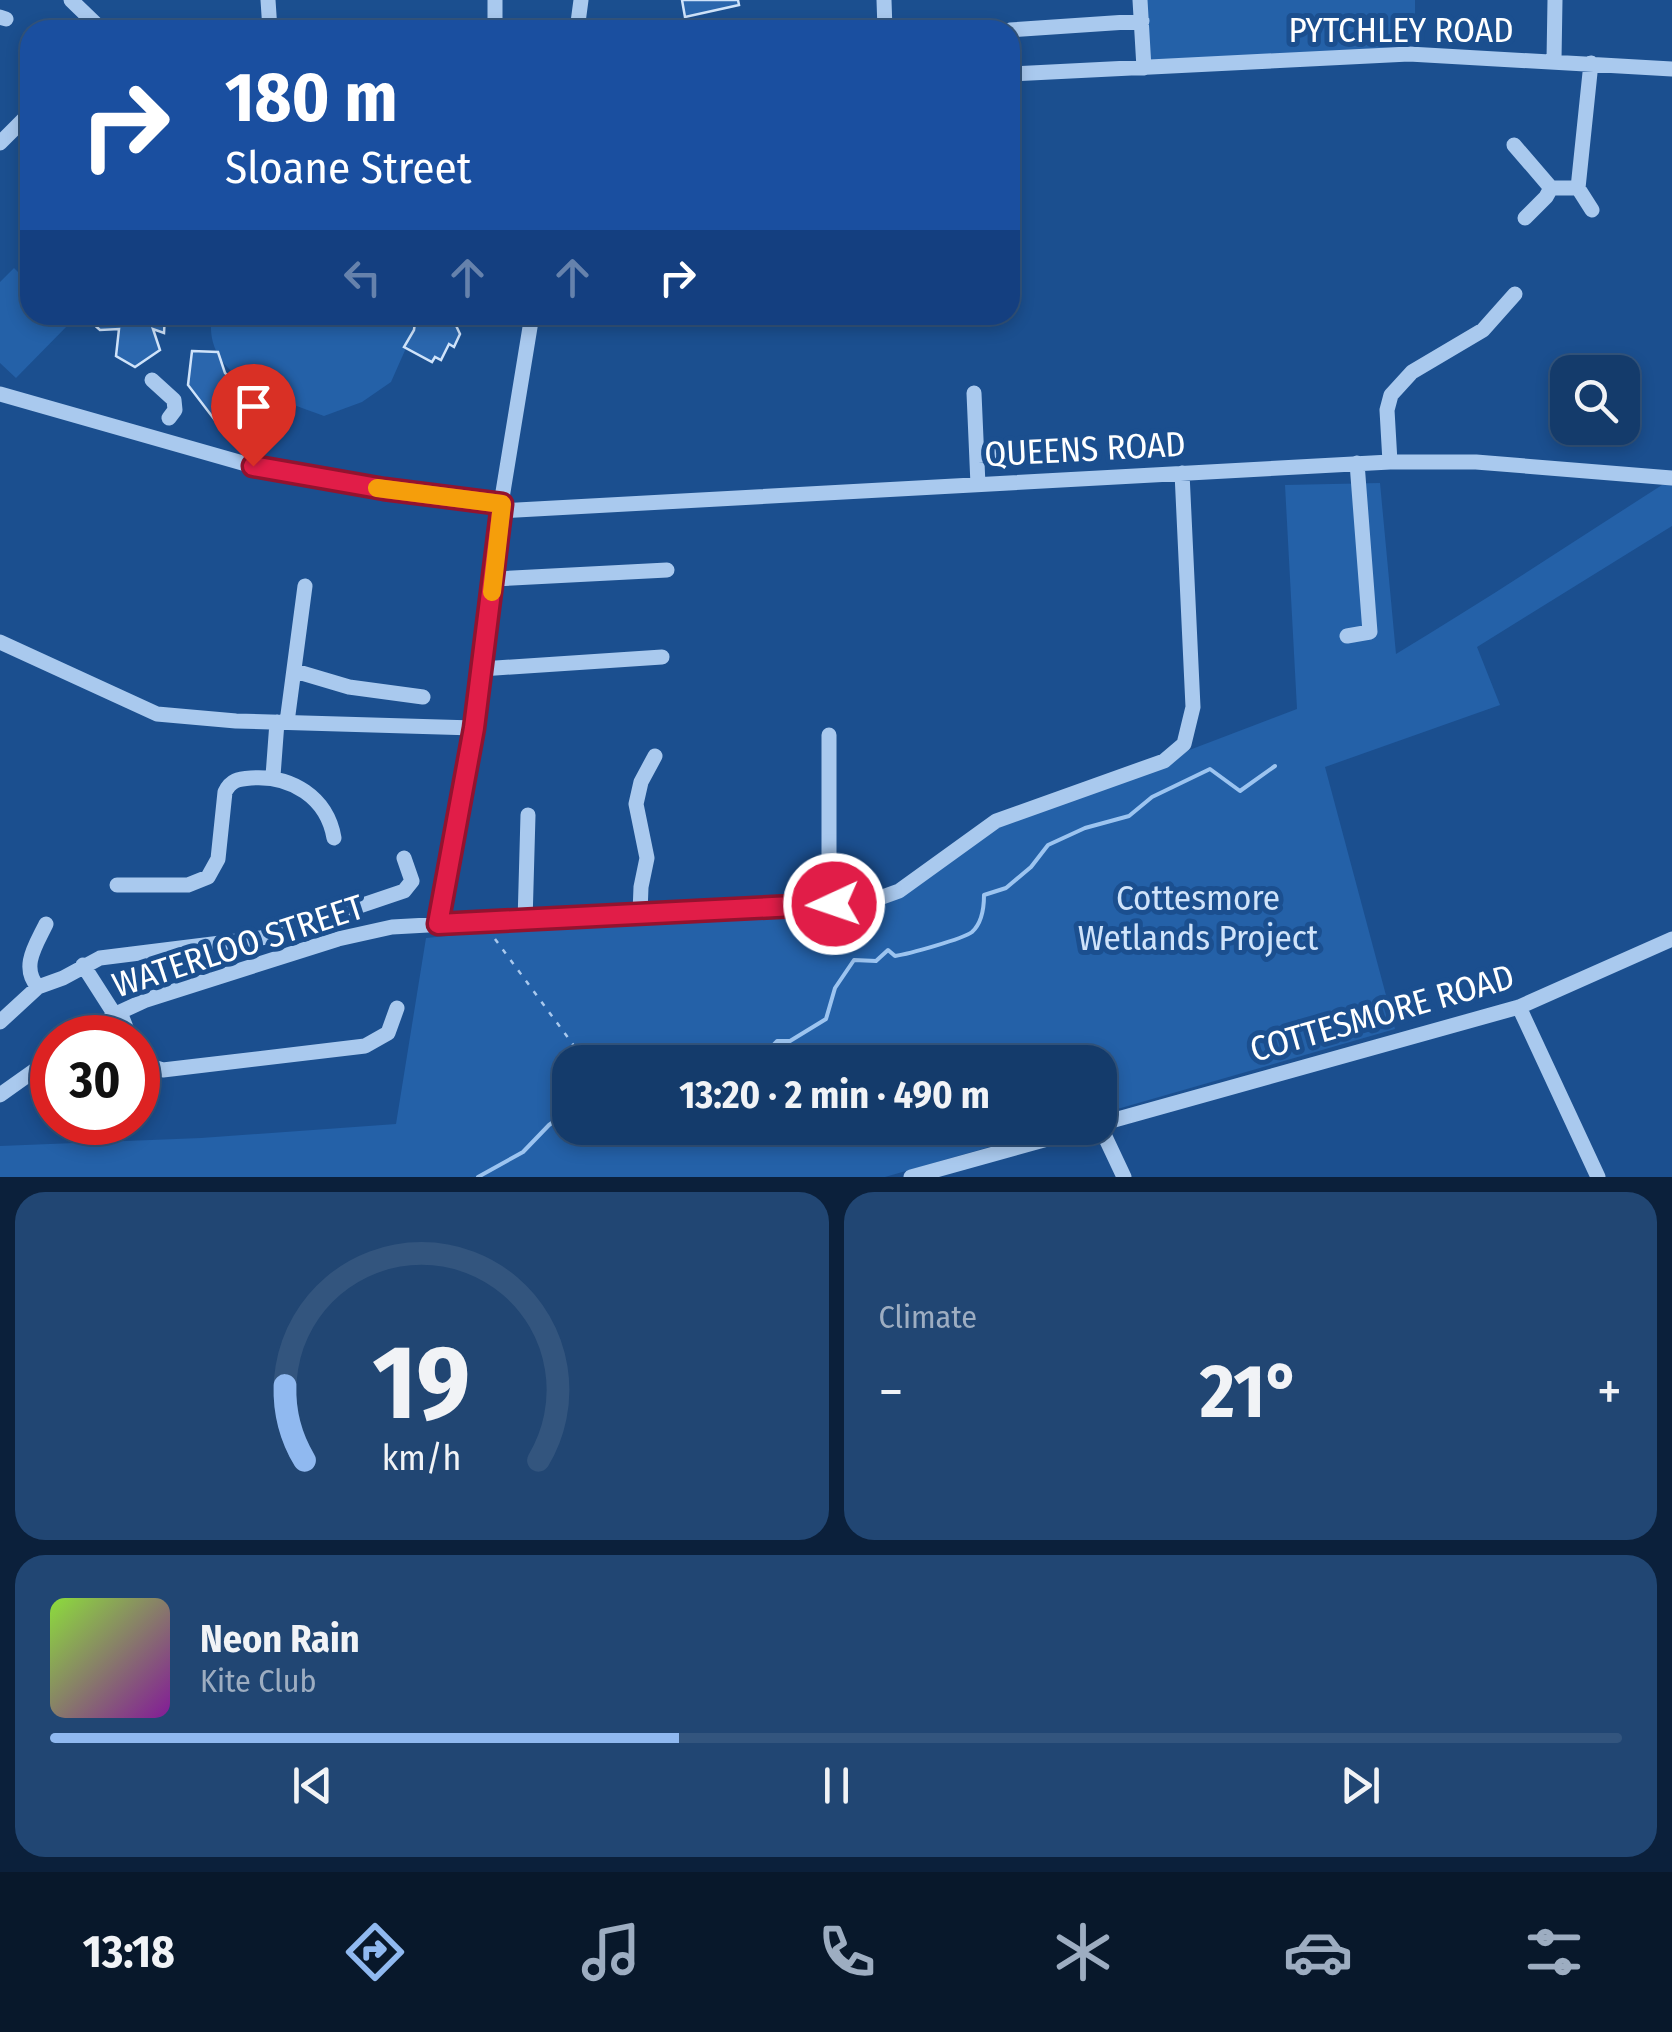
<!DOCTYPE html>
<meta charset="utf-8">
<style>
:root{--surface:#143b6b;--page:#214673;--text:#f1f3f6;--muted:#9dadc1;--line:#33557e;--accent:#90b9f0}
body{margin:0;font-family:"Fira Sans Condensed",sans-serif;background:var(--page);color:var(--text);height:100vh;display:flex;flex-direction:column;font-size:38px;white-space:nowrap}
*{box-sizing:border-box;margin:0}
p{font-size:32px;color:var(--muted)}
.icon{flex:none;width:55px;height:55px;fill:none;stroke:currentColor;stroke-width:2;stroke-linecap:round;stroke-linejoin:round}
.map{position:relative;height:1177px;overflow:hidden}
.sheet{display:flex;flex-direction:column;gap:15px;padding:15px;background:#0b203b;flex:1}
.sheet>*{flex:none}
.hud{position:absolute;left:20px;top:20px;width:1000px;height:305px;border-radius:30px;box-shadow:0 5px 15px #0003,0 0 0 2px var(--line);background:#1a4fa0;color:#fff;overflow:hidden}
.tools{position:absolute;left:1550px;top:355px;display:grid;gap:20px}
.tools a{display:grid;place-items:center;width:90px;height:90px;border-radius:20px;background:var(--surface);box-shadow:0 5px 15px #0003,0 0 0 2px var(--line);font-size:50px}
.speed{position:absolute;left:30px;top:1015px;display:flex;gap:20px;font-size:50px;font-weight:700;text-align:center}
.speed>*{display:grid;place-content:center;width:130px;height:130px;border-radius:50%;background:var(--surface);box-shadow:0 5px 15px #0003,0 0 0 2px var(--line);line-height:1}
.speed .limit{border:15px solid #d22;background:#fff;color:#111}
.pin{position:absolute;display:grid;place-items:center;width:85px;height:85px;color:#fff;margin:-102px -42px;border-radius:50% 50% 50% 0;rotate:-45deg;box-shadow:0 0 10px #0007}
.pin .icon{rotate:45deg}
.me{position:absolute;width:110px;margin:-55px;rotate:267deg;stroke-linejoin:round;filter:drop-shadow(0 0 8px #0008)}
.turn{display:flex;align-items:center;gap:35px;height:210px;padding:0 40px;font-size:45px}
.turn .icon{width:130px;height:130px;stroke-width:2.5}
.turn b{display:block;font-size:70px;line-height:85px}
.lanes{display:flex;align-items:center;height:95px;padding:0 40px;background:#0003;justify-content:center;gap:50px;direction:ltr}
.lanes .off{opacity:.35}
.big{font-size:75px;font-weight:700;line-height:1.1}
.sheet .widget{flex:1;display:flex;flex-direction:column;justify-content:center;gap:15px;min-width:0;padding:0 35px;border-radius:30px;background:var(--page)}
.sheet .dial{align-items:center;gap:0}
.dial svg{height:260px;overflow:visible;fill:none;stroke:var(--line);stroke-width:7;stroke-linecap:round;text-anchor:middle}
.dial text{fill:var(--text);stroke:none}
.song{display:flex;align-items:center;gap:30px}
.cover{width:120px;height:120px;border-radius:15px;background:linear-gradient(135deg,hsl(90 70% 55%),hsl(290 70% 35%))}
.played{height:10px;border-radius:5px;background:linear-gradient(90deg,var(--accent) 40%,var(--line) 40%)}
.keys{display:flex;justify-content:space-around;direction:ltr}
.heat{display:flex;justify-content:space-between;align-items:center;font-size:55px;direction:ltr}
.sheet .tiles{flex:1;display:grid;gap:15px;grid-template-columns:1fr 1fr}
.widget:last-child{grid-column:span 2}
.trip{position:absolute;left:552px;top:1045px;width:565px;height:100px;border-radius:30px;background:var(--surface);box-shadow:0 5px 15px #0003,0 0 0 2px var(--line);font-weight:700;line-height:100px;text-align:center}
.tabs{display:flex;height:160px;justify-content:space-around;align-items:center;background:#08182b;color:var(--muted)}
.tabs .icon{width:70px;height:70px}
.tabs .on{color:var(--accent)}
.tabs b{font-size:45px;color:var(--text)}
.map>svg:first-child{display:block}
.green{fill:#2461a8}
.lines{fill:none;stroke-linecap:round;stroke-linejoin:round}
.stream{stroke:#9cc4f0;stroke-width:4}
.building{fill:#2a66ad;stroke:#cfe3fa;stroke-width:2.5}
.path{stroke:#a9c9ee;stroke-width:2.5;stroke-dasharray:5 8;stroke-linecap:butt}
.minor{stroke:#a9c9ee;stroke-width:15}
.route-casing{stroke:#92132f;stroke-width:25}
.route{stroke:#e11d48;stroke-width:18}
.slow{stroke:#f59e0b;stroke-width:18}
.labels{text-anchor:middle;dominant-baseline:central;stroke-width:10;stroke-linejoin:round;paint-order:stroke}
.street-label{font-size:35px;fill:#fff;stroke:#1b4f8f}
.park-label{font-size:35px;fill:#cfe3fa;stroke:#1b4f8f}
</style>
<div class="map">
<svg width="1672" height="1177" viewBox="0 0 1672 1177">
<rect width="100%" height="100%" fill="#1b4f8f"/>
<!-- green -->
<path class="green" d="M1143,0H1415V45L1144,68Z
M14,268L30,284V315H61L69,324L16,378L0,363V282Z
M212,315H409L414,330L391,382L362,402L324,416C278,398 201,379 212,315Z
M1380,483L1396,654C1486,600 1573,542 1662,485H1672V526L1477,647L1500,705L1325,767L1395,1029L1100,1114V1062H570V1128H1055L885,1177H0V1146L201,1138L396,1124L426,938L896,892L982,829L1297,709L1285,485Z"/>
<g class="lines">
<!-- stream -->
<path class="stream" d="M648,1062H651
M734,1062L741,1057L760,1059L777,1041H790L826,1019L835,988L854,960L876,961L888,950L895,956C908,954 963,939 972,932C982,923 984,907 984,895L1006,888L1031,867L1048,845L1085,828L1129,816L1152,797L1210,769L1240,791L1275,766
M478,1177L523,1152L549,1125L570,1110"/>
</g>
<!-- building -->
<path class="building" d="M682,0H738L739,5L685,17Z
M83,315H165L164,333L153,329L160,350L135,367L116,356L119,329L100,330Z
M416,315H451L460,334L454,347L449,344L441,360L435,357L432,362L404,347L414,330Z
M192,351L218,352L225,373L261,406L281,404L280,436L250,438L234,427L224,432L188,385Z"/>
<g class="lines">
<!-- path -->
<path class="path" d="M495,939L586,1062"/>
<!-- minor -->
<path class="minor" d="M71,0L102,30
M268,0L270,30
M495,0V30
M884,0L885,30
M1140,0L1144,68
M0,17L6,19
M577,30L581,0
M1010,30L1142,21
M1554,60L1555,0
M1591,63L1578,188L1592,210
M1010,74L1409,54L1672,69
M0,143L30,113
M1514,145L1551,188H1578
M1525,218L1546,197L1551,188
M152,380L174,400L175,410L169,418
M974,393L978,485
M0,394L253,466L384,489L501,504
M978,455L1047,450
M1390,462L1387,410L1391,395L1412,372L1483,330L1515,294
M500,511L1390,462H1476L1672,478
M494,579L667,570
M1347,636L1370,632L1357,463
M0,642L157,714L236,721L474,728
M481,669L662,657
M295,671L349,687L423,697
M287,722L305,586
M829,735V858L834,904
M273,776L277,722
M117,885H188L208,877L218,859L225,792C231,780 238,779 251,778C291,775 327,797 334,838
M640,913L641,887L647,858L636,804L641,782L655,756
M525,922L528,815
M438,924L474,728L501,504L532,315
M83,965L115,1015
M38,987C20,967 36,945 46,924
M1519,1007L1598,1177
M120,1012L130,1038
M0,1022L38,987L63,978L100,958L268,937L404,891L412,881L404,858
M82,1038L120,1012L146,1000L338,939L392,927L874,900L899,891L996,821L1164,761L1184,744L1193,707L1182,473
M138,1055L145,1064L163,1070L365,1046L388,1033L397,1008
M0,1095L52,1058
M1100,1124L1519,1007L1672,939
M1100,1126L1124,1177
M911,1177L1087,1128"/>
</g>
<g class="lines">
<defs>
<path id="route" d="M253,466L384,489L502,504L474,728L438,924L834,904"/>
</defs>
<!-- route casing -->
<use href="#route" class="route-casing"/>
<!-- route -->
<use href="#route" class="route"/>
<!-- slow -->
<path class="slow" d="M377,488L502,504L492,592"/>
</g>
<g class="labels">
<!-- street labels -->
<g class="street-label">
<text x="1401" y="30">PYTCHLEY ROAD</text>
<text transform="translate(1085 449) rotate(-3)">QUEENS ROAD</text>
<text transform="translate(238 946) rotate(-18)">WATERLOO STREET</text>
<text transform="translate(1382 1013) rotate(-16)">COTTESMORE ROAD</text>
</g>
<!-- park labels -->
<g class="park-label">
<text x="1198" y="898">Cottesmore<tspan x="1198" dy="40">Wetlands Project</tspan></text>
</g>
</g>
</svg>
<div class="tools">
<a><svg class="icon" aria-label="search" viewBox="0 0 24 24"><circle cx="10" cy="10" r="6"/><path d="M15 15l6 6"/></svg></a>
</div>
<div class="speed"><div class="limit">30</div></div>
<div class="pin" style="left:253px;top:466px;background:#d93025"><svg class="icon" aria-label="arrive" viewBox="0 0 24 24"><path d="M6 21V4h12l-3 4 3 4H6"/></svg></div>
<svg class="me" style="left:834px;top:904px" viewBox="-20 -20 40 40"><circle r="17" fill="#e11d48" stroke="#fff" stroke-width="3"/><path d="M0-11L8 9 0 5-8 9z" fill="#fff"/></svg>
<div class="trip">13:20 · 2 min · 490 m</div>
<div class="hud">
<div class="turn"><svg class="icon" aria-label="right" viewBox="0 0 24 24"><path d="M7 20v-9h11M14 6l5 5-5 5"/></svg><div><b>180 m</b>Sloane Street</div></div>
<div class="lanes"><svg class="icon off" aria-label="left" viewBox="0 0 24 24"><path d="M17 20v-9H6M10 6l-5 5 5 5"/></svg><svg class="icon off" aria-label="ahead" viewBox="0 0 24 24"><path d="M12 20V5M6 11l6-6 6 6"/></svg><svg class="icon off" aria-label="ahead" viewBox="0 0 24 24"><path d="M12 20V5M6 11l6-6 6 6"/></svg><svg class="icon" aria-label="right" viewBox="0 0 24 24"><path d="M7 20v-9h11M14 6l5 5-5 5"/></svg></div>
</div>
</div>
<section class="sheet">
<div class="tiles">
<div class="widget dial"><svg viewBox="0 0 100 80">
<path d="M14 69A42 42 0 1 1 86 69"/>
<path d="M14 69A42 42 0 0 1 8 46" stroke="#90b9f0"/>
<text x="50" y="56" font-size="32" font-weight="700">19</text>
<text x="50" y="72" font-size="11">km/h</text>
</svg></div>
<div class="widget"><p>Climate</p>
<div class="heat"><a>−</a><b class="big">21°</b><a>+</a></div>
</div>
<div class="widget">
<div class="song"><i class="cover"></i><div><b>Neon Rain</b><p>Kite Club</p></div></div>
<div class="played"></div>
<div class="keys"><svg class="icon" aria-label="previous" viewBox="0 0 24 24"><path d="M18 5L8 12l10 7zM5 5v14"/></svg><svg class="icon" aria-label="pause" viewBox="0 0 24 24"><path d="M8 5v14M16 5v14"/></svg><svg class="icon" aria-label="next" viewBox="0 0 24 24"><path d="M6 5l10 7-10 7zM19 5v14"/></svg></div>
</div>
</div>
</section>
<nav class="tabs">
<b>13:18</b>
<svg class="icon on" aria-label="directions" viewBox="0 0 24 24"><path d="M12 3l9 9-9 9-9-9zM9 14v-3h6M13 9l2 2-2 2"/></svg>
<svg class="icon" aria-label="music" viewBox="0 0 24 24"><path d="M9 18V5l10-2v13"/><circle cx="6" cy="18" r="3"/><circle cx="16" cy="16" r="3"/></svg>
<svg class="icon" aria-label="phone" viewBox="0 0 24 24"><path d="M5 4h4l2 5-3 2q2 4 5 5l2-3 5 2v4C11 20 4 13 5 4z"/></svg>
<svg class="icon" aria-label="climate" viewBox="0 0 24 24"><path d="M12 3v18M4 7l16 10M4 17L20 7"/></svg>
<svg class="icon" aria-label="car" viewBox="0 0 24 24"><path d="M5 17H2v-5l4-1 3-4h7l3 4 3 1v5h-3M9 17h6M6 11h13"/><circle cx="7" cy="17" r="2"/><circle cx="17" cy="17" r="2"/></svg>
<svg class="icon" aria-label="filters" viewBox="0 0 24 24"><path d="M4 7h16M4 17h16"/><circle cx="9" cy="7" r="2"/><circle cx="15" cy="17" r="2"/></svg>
</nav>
